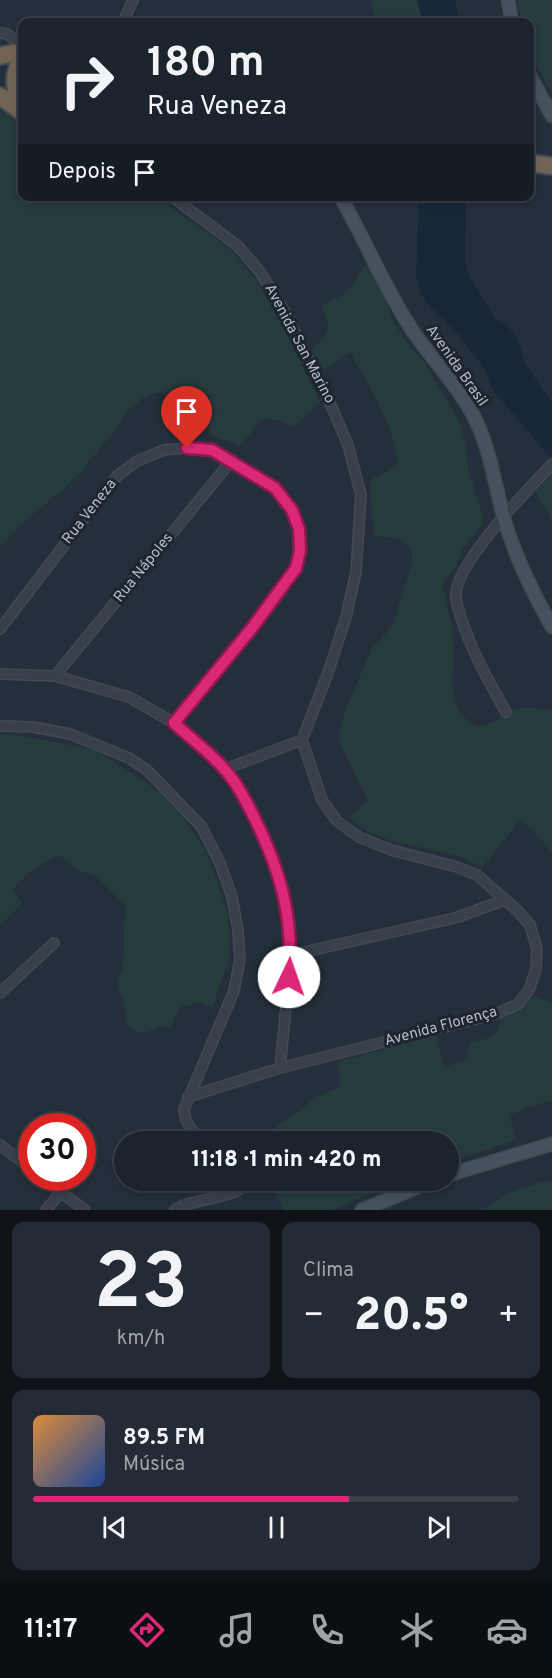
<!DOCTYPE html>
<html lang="pt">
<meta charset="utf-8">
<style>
:root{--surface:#1b232c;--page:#242b34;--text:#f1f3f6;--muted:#a0a4a9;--line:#394048;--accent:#db2777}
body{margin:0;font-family:Overpass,sans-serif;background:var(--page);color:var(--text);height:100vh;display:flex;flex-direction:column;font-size:22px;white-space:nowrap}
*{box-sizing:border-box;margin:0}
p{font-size:20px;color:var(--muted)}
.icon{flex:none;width:33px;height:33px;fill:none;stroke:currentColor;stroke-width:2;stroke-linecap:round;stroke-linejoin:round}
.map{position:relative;height:1210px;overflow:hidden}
.panel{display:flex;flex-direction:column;gap:12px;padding:12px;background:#0f1318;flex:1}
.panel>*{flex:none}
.banner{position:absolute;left:18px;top:18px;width:516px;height:183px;border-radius:12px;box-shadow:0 3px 9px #0003,0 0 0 2px var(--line);background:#1b232c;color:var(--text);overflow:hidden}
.speed{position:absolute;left:18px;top:1113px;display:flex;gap:12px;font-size:30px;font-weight:700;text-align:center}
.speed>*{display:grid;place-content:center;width:78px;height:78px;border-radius:50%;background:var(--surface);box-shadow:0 3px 9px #0003,0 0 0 2px var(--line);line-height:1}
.speed .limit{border:9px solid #d22;background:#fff;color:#111}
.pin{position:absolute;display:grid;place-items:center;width:51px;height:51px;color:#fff;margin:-62px -26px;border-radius:50% 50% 50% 0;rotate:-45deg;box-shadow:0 0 6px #0007}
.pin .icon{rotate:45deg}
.me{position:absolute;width:66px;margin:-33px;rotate:3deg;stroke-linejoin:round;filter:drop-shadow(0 0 4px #0008)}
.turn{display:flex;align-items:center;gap:21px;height:126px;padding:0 30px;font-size:27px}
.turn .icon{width:78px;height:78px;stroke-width:2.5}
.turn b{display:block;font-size:42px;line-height:51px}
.then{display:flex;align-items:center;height:57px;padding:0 30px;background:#0003;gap:12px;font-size:22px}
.big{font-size:45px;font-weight:800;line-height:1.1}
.panel .tile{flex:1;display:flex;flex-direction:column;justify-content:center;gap:9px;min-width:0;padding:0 21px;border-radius:12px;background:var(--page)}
.panel .dial{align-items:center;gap:0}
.dial b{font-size:78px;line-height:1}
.song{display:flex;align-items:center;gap:18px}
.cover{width:72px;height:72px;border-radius:9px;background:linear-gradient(135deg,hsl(30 70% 55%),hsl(220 70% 35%))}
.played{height:6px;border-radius:3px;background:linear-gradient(90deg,var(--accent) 65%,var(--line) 65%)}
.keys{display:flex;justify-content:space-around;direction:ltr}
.heat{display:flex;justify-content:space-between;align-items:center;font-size:33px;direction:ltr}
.panel .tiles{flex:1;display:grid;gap:12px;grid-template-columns:1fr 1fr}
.tile:last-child{grid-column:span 2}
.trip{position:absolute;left:114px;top:1131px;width:345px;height:60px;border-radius:30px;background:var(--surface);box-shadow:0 3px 9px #0003,0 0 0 2px var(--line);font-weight:800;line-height:60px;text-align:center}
.tabs{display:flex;height:96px;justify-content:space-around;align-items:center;background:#0b0e12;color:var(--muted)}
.tabs .icon{width:42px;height:42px}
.tabs .active{color:var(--accent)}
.tabs b{font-size:27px;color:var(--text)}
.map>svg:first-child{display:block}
.green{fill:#263b3c}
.water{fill:#182738}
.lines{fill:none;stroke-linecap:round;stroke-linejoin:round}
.street-casing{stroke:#414a54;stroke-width:12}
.secondary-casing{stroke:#414a54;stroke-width:15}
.highway-casing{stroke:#434c56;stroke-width:20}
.street{stroke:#38414b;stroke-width:9}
.secondary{stroke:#46515e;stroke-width:12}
.highway{stroke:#716455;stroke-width:16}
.route-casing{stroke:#8e194d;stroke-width:15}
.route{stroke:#db2777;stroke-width:10}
.labels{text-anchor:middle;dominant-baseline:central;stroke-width:6;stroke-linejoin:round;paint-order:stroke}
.street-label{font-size:15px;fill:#b3bcc7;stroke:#1d2630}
</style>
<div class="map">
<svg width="552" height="1210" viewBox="0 0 552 1210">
<rect width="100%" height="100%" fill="#242f3b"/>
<!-- green -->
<path class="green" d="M371,0H417L423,22H376Z
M517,0H552V94L536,65L530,47V22H521Z
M0,102L22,115V196L156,197L228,247L255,278L281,322L320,402L294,427L279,420L263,419L256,425L241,446L209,434L210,397L198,390L155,393L144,397L130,408L115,430L80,473L59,493L21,524L0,547Z
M367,266L379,278L393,321L409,345L423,360L461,425L467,451L468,470L482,513L483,524L462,549L456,567L444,581L443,589C447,606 452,623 453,640C456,670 441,709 477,726C494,726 502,713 517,709C528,706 541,710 552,710V852L530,827L519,821L483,867C473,863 463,857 453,855C418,845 376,844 349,817L368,801L341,745L339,733L345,711L373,646L378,644L393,623L412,564C414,537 394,538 373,536C374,517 368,496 372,479L393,469L397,463C394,423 369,386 350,352L323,370L312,349C330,333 333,328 321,306L343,295L352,286L363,267Z
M552,472V521L534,490Z
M13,734L96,750L153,787L182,815L205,850L217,879L228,914L230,940L228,964L212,1007L200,1002L180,1007L170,1027H156C147,1036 131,1034 126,1020C125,1015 126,1011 125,1006C123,997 116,987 119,978C119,975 122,972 123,969L125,904L95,876L80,871L62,857L57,856L35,868L14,888L13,891L22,904L0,925V735Z
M535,996L552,1003V1100L523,1109L511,1115V1122L516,1140L449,1162L448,1142H256L317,1097L339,1087L341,1084L337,1064L340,1061L436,1035L444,1067L464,1061L469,1058L468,1048L471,1043C493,1036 497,1040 501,1017L521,1007Z
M552,1180V1210H485C501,1192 529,1185 552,1180Z
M268,1181H400L332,1210H284Z"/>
<!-- water -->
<path class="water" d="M417,0H455L459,22H423Z
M419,197H466L465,259L470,278L495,318L506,324L517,338L526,365L552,403V457L549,456L492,389L485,369L455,331L435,312L421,295L416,276Z"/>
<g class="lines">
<defs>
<path id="street" d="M123,22L133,0
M0,33L7,34L22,44
M171,196L238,246L260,272L286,314L333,410L348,445L361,495L356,572L346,617L328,673L302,740
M0,629L117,476L137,461L164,450L187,448L212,450L275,488L293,510L299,529L300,551L296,568L252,628L174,723
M0,674L55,676L129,697L174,723L225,769L244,799L270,850L283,891L289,926L291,955L280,1068
M55,676L232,460
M506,712C489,682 472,652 461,618C459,611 456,603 456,595C455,564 529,488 552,464
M0,726L33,727L70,734L129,758L147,770L201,826L220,863L232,897L238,931L240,959L234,991L184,1109C185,1124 194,1136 208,1142
M225,769L302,740
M291,955L455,918L505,900
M0,993L54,943
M188,1097L280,1068L496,1014L518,1004L529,990L536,969L537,949L530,925L518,911L477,875L457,867L391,850L359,837L337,821L322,800L302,740
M0,1145L32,1169
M42,1178L85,1210
M46,1210L61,1192
M175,1210C194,1196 238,1201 249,1180"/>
<path id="secondary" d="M508,0L512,22
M530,76L552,116
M340,196C366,241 385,290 414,333C435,363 461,389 477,423C490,451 495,484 503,515C514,555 532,591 552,627
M448,1175L552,1144
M362,1210L435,1180"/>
<path id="highway" d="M0,56L22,51
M22,57C11,76 15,91 22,111
M0,96L22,112
M530,163L552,166"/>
</defs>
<!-- street casing -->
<use href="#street" class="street-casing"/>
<!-- secondary casing -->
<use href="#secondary" class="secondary-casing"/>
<!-- highway casing -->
<use href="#highway" class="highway-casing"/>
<!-- street -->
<use href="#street" class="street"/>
<!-- secondary -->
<use href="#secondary" class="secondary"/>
<!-- highway -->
<use href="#highway" class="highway"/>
</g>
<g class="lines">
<defs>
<path id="route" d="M187,448L212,450L275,488L292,510L299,529L300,551L296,568L252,628L174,723C190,738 211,753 225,770C237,783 246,801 254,817C280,869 294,918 289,977"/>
</defs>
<!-- route casing -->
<use href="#route" class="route-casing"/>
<!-- route -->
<use href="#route" class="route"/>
</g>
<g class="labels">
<!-- street labels -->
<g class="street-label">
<text transform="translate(299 344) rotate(62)">Avenida San Marino</text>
<text transform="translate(456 366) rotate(55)">Avenida Brasil</text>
<text transform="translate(90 512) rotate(-52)">Rua Veneza</text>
<text transform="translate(144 568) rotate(-51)">Rua Nápoles</text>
<text transform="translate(441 1027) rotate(-15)">Avenida Florença</text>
</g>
</g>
</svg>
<div class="speed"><div class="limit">30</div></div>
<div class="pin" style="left:187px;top:448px;background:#d93025"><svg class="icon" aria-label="arrive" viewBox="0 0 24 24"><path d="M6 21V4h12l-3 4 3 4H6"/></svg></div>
<svg class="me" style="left:289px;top:977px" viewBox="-20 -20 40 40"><circle r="19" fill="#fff"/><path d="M0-13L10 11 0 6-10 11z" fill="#db2777"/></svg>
<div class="trip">11:18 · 1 min · 420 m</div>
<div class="banner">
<div class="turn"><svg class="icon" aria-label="right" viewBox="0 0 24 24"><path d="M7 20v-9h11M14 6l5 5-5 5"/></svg><div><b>180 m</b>Rua Veneza</div></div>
<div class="then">Depois<svg class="icon" aria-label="arrive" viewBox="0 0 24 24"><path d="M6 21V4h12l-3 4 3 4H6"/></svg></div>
</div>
</div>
<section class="panel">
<div class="tiles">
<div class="tile dial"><b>23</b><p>km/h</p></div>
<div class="tile"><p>Clima</p>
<div class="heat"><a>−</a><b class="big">20.5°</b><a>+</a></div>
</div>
<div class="tile">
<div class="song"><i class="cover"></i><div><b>89.5 FM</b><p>Música</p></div></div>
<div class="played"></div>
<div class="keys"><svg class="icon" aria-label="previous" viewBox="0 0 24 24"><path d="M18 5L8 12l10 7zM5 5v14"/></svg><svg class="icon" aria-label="pause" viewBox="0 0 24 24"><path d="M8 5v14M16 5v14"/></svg><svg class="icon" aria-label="next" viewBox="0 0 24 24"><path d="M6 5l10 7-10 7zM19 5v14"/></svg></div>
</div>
</div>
</section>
<nav class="tabs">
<b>11:17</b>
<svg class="icon active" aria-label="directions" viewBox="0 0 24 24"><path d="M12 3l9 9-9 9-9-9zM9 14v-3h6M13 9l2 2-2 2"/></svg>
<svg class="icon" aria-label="music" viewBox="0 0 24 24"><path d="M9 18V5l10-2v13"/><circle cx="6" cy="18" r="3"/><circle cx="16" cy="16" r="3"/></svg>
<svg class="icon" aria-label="phone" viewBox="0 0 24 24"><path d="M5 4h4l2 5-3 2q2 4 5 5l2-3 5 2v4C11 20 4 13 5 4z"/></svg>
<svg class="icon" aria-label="climate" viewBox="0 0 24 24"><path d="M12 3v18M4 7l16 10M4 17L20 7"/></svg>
<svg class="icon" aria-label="car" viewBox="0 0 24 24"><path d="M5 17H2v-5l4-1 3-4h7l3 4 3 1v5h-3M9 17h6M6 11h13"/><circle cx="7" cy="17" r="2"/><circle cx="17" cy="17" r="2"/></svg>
</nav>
